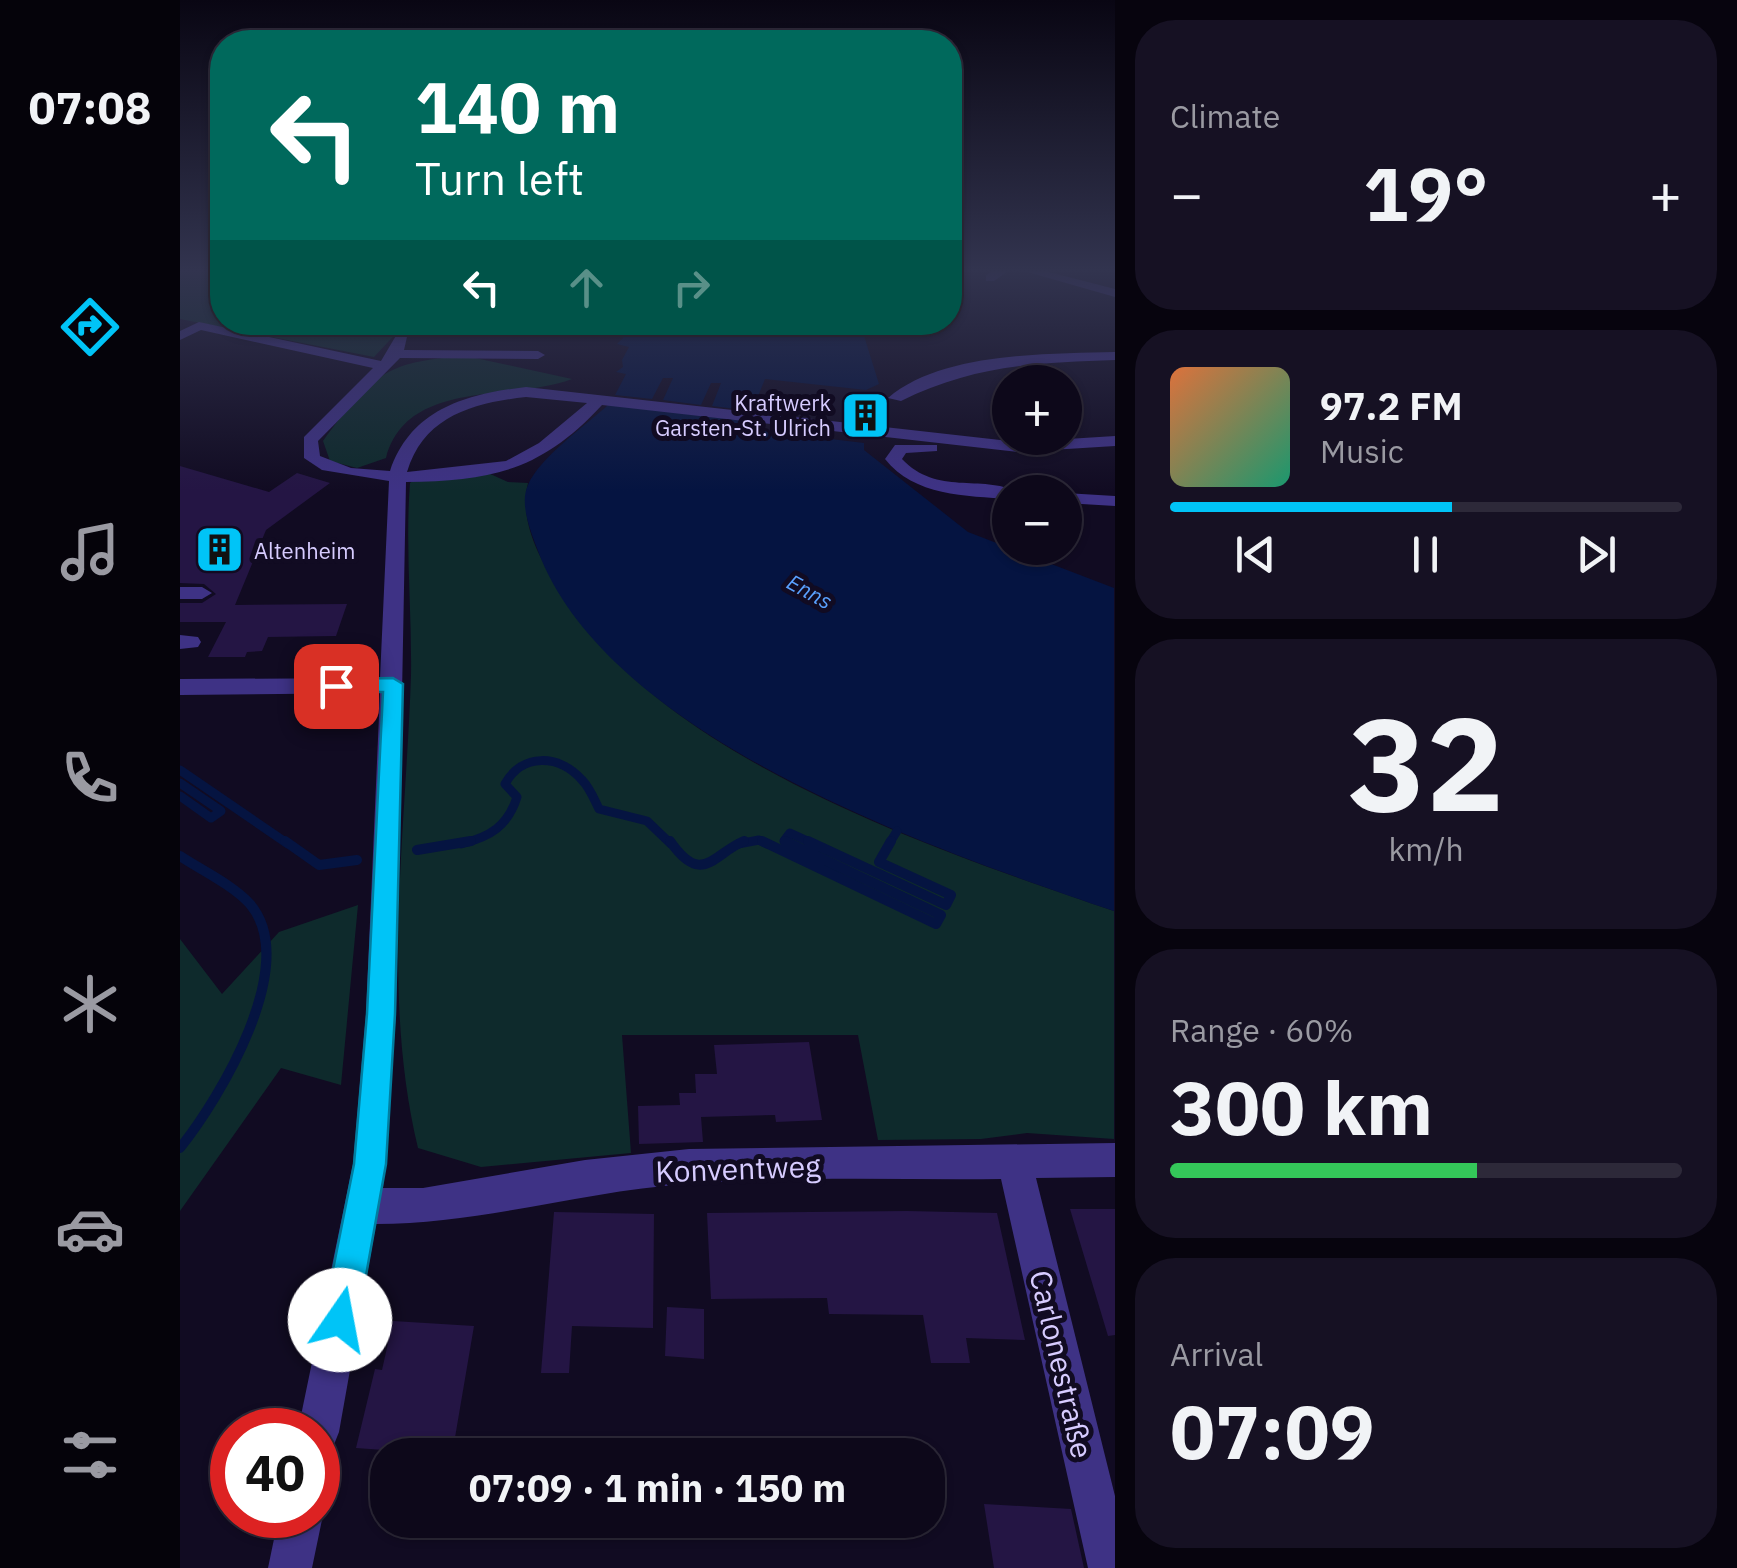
<!DOCTYPE html>
<meta charset="utf-8">
<style>
:root{--surface:#0d081a;--page:#161123;--text:#f1f3f6;--muted:#9a9aa2;--line:#2d2939;--accent:#00c4f7}
body{margin:0;font-family:"IBM Plex Sans",sans-serif;background:var(--page);color:var(--text);height:100vh;display:flex;flex-direction:column;font-size:38px;white-space:nowrap}
*{box-sizing:border-box;margin:0}
p{font-size:32px;color:var(--muted)}
.icon{flex:none;width:55px;height:55px;fill:none;stroke:currentColor;stroke-width:2;stroke-linecap:round;stroke-linejoin:round}
.map{position:relative;flex:1;overflow:hidden}
.drawer{display:flex;flex-direction:column;gap:20px;padding:20px;background:#07040e;width:622px}
.drawer>*{flex:none}
.top-card{position:absolute;left:30px;top:30px;width:752px;height:305px;border-radius:40px;box-shadow:0 2px 8px #0004,0 0 0 2px var(--line);background:#00695c;color:#fff;overflow:hidden}
.fabs{position:absolute;left:812px;top:365px;display:grid;gap:20px}
.fabs a{display:grid;place-items:center;width:90px;height:90px;border-radius:50%;background:var(--surface);box-shadow:0 2px 8px #0004,0 0 0 2px var(--line);font-size:50px}
.speed{position:absolute;left:30px;top:1408px;display:flex;gap:20px;font-size:50px;font-weight:700;text-align:center}
.speed>*{display:grid;place-content:center;width:130px;height:130px;border-radius:50%;background:var(--surface);box-shadow:0 2px 8px #0004,0 0 0 2px var(--line);line-height:1}
.speed .limit{border:15px solid #d22;background:#fff;color:#111}
.pin{position:absolute;display:grid;place-items:center;width:85px;height:85px;color:#fff;margin:-42px;border-radius:20px;box-shadow:0 5px 15px #0006}
.me{position:absolute;width:110px;margin:-55px;rotate:12deg;stroke-linejoin:round;filter:drop-shadow(0 0 8px #0008)}
.turn{display:flex;align-items:center;gap:35px;height:210px;padding:0 40px;font-size:45px}
.turn .icon{width:130px;height:130px;stroke-width:2.5}
.turn b{display:block;font-size:70px;line-height:85px}
.lanes{display:flex;align-items:center;height:95px;padding:0 40px;background:#0003;justify-content:center;gap:50px;direction:ltr}
.lanes .off{opacity:.35}
.big{font-size:75px;font-weight:700;line-height:1.1}
.drawer .tile{flex:1;display:flex;flex-direction:column;justify-content:center;gap:15px;min-width:0;padding:0 35px;border-radius:40px;background:var(--page)}
.drawer .dial{align-items:center;gap:0}
.dial b{font-size:130px;line-height:1}
.song{display:flex;align-items:center;gap:30px}
.cover{width:120px;height:120px;border-radius:15px;background:linear-gradient(135deg,hsl(20 70% 55%),hsl(160 70% 35%))}
.played{height:10px;border-radius:5px;background:linear-gradient(90deg,var(--accent) 55%,var(--line) 55%)}
.keys{display:flex;justify-content:space-around;direction:ltr}
.heat{display:flex;justify-content:space-between;align-items:center;font-size:55px;direction:ltr}
.charge{height:15px;border-radius:8px;background:linear-gradient(90deg,#34c759 60%,var(--line) 0)}
.trip{position:absolute;left:190px;top:1438px;width:575px;height:100px;border-radius:40px;background:var(--surface);box-shadow:0 2px 8px #0004,0 0 0 2px var(--line);font-weight:700;line-height:100px;text-align:center}
main{display:flex;flex:1;min-height:0}
.dock{display:flex;flex-direction:column;width:180px;justify-content:space-around;align-items:center;background:#05030a;color:var(--muted)}
.dock .icon{width:70px;height:70px}
.dock .current{color:var(--accent)}
.dock b{font-size:45px;color:var(--text)}
.map>svg:first-child{display:block}
.green{fill:#0e2a2c}
.water{fill:#051441}
.lines{fill:none;stroke-linecap:round;stroke-linejoin:round}
.stream-far1{stroke:#051441;stroke-width:9}
.stream{stroke:#051441;stroke-width:10}
.building{fill:#241544}
.minor{fill:#3e3285;fill-rule:evenodd}
.route{fill:#00c4f7;stroke:#007fa1;stroke-width:2.5}
.labels{text-anchor:middle;dominant-baseline:central;stroke-width:10;stroke-linejoin:round;paint-order:stroke}
.far-poi-label{font-size:22px;fill:#d7ccff;stroke:#110b22;text-anchor:end}
.far-water-label{font-size:22px;font-style:italic;fill:#5aa1ff;stroke:#110b22}
.near-street-label{font-size:30px;fill:#d7ccff;stroke:#110b22}
</style>
<main>
<nav class="dock">
<b>07:08</b>
<svg class="icon current" aria-label="directions" viewBox="0 0 24 24"><path d="M12 3l9 9-9 9-9-9zM9 14v-3h6M13 9l2 2-2 2"/></svg>
<svg class="icon" aria-label="music" viewBox="0 0 24 24"><path d="M9 18V5l10-2v13"/><circle cx="6" cy="18" r="3"/><circle cx="16" cy="16" r="3"/></svg>
<svg class="icon" aria-label="phone" viewBox="0 0 24 24"><path d="M5 4h4l2 5-3 2q2 4 5 5l2-3 5 2v4C11 20 4 13 5 4z"/></svg>
<svg class="icon" aria-label="climate" viewBox="0 0 24 24"><path d="M12 3v18M4 7l16 10M4 17L20 7"/></svg>
<svg class="icon" aria-label="car" viewBox="0 0 24 24"><path d="M5 17H2v-5l4-1 3-4h7l3 4 3 1v5h-3M9 17h6M6 11h13"/><circle cx="7" cy="17" r="2"/><circle cx="17" cy="17" r="2"/></svg>
<svg class="icon" aria-label="filters" viewBox="0 0 24 24"><path d="M4 7h16M4 17h16"/><circle cx="9" cy="7" r="2"/><circle cx="15" cy="17" r="2"/></svg>
</nav>
<div class="map">
<svg width="935" height="1568" viewBox="0 0 935 1568">
<rect width="100%" height="100%" fill="#110b22"/>
<!-- green -->
<path class="green" d="M0,271H42V322L226,323L194,357L0,319Z
M286,356L392,379C333,402 227,378 206,458L177,468L150,461L143,441C191,376 204,361 286,356Z
M308,473L328,482L348,483C339,521 359,559 380,589C391,606 401,625 414,639C536,776 764,853 934,911V1139L847,1133L801,1139L698,1140L678,1035H442L451,1153L301,1167L238,1148C201,994 226,831 231,675C232,611 225,547 230,483L237,477Z
M178,905L161,1085L101,1068L0,1211V939L42,994L99,932Z"/>
<!-- water -->
<path class="water" d="M459,322L680,323L699,384L686,390L585,379L572,411L532,406L541,383H531L521,405L483,400L493,378H483L472,399L435,395L446,374L436,372L443,367L442,360L449,347L437,344Z
M428,405L569,421L567,429L684,443V450L788,532L934,588V911C758,851 428,739 358,551C351,532 339,504 348,485C359,458 406,425 428,405Z"/>
<g class="lines">
<!-- stream-far1 -->
<path class="stream-far1" d="M0,770L108,844
M0,783L41,811L31,818L0,796
M281,844C310,837 328,826 337,797L325,784C342,753 379,754 402,780C410,788 414,799 419,809L467,821L491,844
M558,844L579,840L587,844
M610,844L604,841L610,833L634,844
M709,844L717,831"/>
<!-- stream -->
<path class="stream" d="M105,841L139,865L177,860
M490,841C522,887 533,854 564,841
M582,841L756,924L761,915L605,841
M628,841L766,905L771,895L699,862L711,841
M237,850L291,841
M0,856C21,870 53,885 70,904C121,964 40,1098 0,1148"/>
</g>
<!-- building -->
<path class="building" d="M0,466L89,492L117,473L150,483L86,530L55,605L167,604L156,636L88,637L82,651L67,652L65,657H28L46,622H0V603H22L36,594L24,584L0,583Z
M629,1042L642,1120L596,1122L595,1115L521,1117L523,1142L459,1144L458,1106L500,1105L499,1093H516L515,1074H537L534,1045Z
M890,1209H935V1335L928,1336Z
M727,1211L817,1213L845,1340L786,1338L790,1363H751L743,1315L649,1314L647,1298L531,1299L527,1213Z
M374,1212L474,1214L473,1328L392,1326L389,1373H361Z
M487,1307L524,1309V1359L485,1356Z
M213,1321L294,1326L272,1455L176,1448L195,1369L202,1370Z
M804,1504L891,1509L904,1568H814Z"/>
<g class="lines">
<!-- minor -->
<path class="minor" d="M813,271H828L814,281H806V275Z
M844,271H865L935,289V297Z
M19,322L201,361L224,322H238L227,337L224,350L358,351L365,355L358,359L220,358L138,441L140,456L171,468L210,471C231,409 286,394 346,387L839,442L935,436V446L839,452L422,405C362,470 313,481 226,482L216,1014L203,1188H243L405,1160L509,1149L935,1143V1177L856,1178L935,1496V1568H908L821,1179C717,1180 611,1176 507,1184C403,1191 301,1224 196,1224L159,1432L153,1447L138,1453V1430H118L173,1164L186,1014L200,693L0,695V679L200,678L209,481L142,470L124,458V437L193,368L21,330L0,340V331ZM346,397L407,403L359,443L326,461L227,472C244,416 293,403 346,397Z
M935,352V360C855,363 794,365 721,401L708,398C762,352 867,354 935,352Z
M715,445H757V451L726,453L722,459C757,496 801,474 838,492H830V499C786,496 734,496 705,459Z
M885,493L935,496V506L885,503Z
M0,587H22L32,593L22,599H0Z
M0,635L18,637L21,642L18,647L0,649Z
M138,1502L143,1515L132,1568H88L99,1515H138Z"/>
</g>
<!-- sky -->
<linearGradient id="sky" x2="0" y2="1"><stop stop-color="#090613"/><stop offset="0.55" stop-color="#32344f"/><stop offset="1" stop-color="#32344f" stop-opacity="0"/></linearGradient>
<rect width="935" height="491" fill="url(#sky)"/>
<!-- route -->
<path class="route" d="M213,678L223,684L215,1014L206,1164L178,1320L173,1332L160,1337L148,1332L143,1320L174,1164L187,1014L203,692H156L146,686L156,679Z"/>
<!-- icons -->
<defs>
<symbol id="building-square" viewBox="-11 -11 22 22"><rect x="-9" y="-9" width="18" height="18" rx="4" fill="#00c4f7" stroke="#110b22"/><path d="M-4-6H4V6H1V3H-1V6H-4ZM-2.5-4.3h1.7v1.8h-1.7ZM.8-4.3h1.7v1.8H.8ZM-2.5-1h1.7V.8h-1.7ZM.8-1h1.7V.8H.8Z" fill="#111"/></symbol>
</defs>
<g fill-rule="evenodd">
<use href="#building-square" x="658" y="388" width="55" height="55"/>
<use href="#building-square" x="12" y="522" width="55" height="55"/>
</g>
<g class="labels">
<!-- far-poi labels -->
<g class="far-poi-label">
<text x="651" y="402">Kraftwerk<tspan x="651" dy="25">Garsten-St. Ulrich</tspan></text>
<text x="74" y="550" text-anchor="start">Altenheim</text>
</g>
<!-- far-water labels -->
<g class="far-water-label">
<text transform="translate(630 591) rotate(29)">Enns</text>
</g>
<!-- near-street labels -->
<g class="near-street-label">
<text transform="translate(558 1168) rotate(-2)">Konventweg</text>
<text transform="translate(882 1364) rotate(77)">Carlonestraße</text>
</g>
</g>
</svg>
<div class="fabs">
<a>+</a>
<a>−</a>
</div>
<div class="speed"><div class="limit">40</div></div>
<div class="pin" style="left:156px;top:686px;background:#d93025"><svg class="icon" aria-label="arrive" viewBox="0 0 24 24"><path d="M6 21V4h12l-3 4 3 4H6"/></svg></div>
<svg class="me" style="left:160px;top:1320px" viewBox="-20 -20 40 40"><circle r="19" fill="#fff"/><path d="M0-13L10 11 0 6-10 11z" fill="#00c4f7"/></svg>
<div class="trip">07:09 · 1 min · 150 m</div>
<div class="top-card">
<div class="turn"><svg class="icon" aria-label="left" viewBox="0 0 24 24"><path d="M17 20v-9H6M10 6l-5 5 5 5"/></svg><div><b>140 m</b>Turn left</div></div>
<div class="lanes"><svg class="icon" aria-label="left" viewBox="0 0 24 24"><path d="M17 20v-9H6M10 6l-5 5 5 5"/></svg><svg class="icon off" aria-label="ahead" viewBox="0 0 24 24"><path d="M12 20V5M6 11l6-6 6 6"/></svg><svg class="icon off" aria-label="right" viewBox="0 0 24 24"><path d="M7 20v-9h11M14 6l5 5-5 5"/></svg></div>
</div>
</div>
<section class="drawer">
<div class="tile"><p>Climate</p>
<div class="heat"><a>−</a><b class="big">19°</b><a>+</a></div>
</div>
<div class="tile">
<div class="song"><i class="cover"></i><div><b>97.2 FM</b><p>Music</p></div></div>
<div class="played"></div>
<div class="keys"><svg class="icon" aria-label="previous" viewBox="0 0 24 24"><path d="M18 5L8 12l10 7zM5 5v14"/></svg><svg class="icon" aria-label="pause" viewBox="0 0 24 24"><path d="M8 5v14M16 5v14"/></svg><svg class="icon" aria-label="next" viewBox="0 0 24 24"><path d="M6 5l10 7-10 7zM19 5v14"/></svg></div>
</div>
<div class="tile dial"><b>32</b><p>km/h</p></div>
<div class="tile"><p>Range · 60%</p><b class="big">300 km</b><div class="charge"></div></div>
<div class="tile"><p>Arrival</p><b class="big">07:09</b></div>
</section>
</main>
